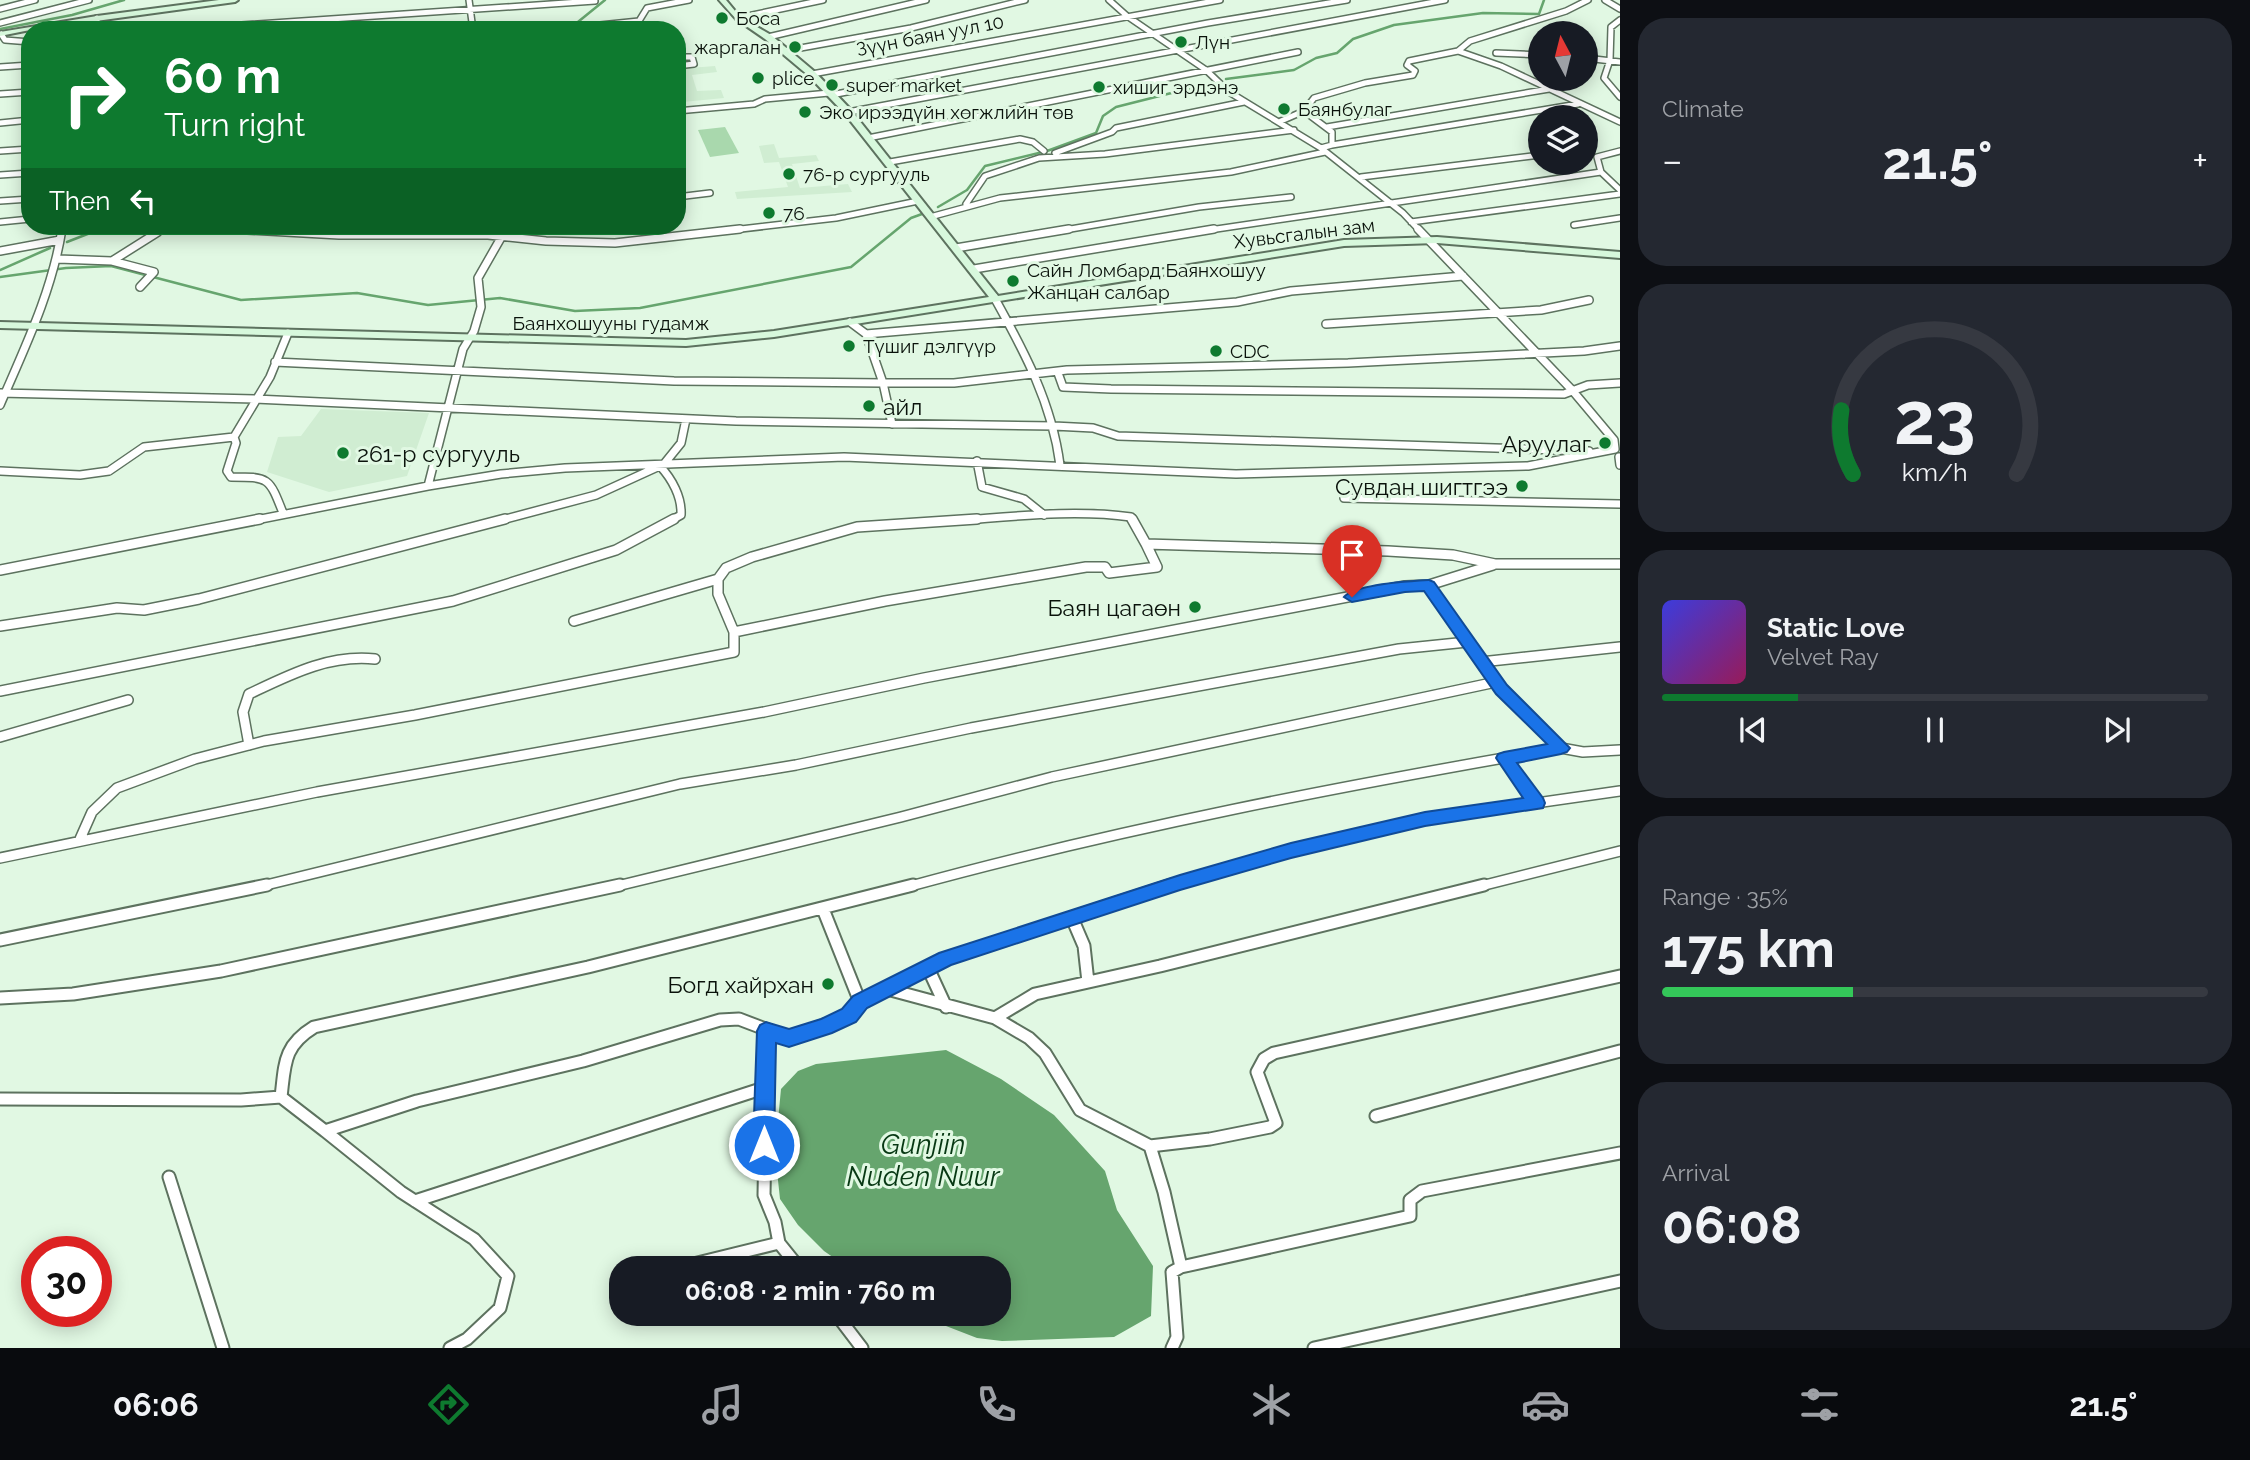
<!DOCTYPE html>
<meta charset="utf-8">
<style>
:root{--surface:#171b24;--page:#242831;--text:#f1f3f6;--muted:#9ea1a6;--line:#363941;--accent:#0e7a2f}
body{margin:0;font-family:Raleway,sans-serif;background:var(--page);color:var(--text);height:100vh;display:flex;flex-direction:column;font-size:26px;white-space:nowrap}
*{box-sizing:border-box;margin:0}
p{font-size:23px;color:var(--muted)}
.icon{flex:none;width:38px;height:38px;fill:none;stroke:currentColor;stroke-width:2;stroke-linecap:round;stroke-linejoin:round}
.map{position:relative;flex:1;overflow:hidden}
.drawer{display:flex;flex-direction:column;gap:18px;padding:18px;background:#0d0f14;width:630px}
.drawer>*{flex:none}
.banner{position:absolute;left:21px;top:21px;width:665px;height:214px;border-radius:28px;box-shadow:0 4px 18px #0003;background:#0e7a2f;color:#fff;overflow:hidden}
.needle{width:46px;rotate:353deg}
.controls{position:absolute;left:1528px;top:21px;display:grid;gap:14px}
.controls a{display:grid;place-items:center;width:70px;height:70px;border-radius:50%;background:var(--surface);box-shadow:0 4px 18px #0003;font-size:35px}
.speed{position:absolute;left:21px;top:1236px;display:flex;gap:14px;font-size:35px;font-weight:700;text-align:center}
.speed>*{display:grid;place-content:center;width:91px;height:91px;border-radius:50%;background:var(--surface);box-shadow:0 4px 18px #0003;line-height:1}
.speed .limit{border:10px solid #d22;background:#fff;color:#111}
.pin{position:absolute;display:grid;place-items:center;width:60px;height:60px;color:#fff;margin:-72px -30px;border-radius:50% 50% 50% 0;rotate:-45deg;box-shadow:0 0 7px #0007}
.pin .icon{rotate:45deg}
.me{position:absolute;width:77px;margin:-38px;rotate:0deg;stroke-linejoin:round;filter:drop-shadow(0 0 5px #0008)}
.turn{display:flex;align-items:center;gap:24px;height:147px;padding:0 28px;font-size:32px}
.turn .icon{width:91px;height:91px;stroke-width:2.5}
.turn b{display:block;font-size:49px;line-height:60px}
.then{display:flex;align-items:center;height:66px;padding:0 28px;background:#0003;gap:14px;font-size:26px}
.big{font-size:52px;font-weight:700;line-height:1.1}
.drawer .card{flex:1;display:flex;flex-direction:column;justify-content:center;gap:10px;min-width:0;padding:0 24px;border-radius:28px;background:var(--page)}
.drawer .dial{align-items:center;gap:0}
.dial svg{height:182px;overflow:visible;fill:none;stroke:var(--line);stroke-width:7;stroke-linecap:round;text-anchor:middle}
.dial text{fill:var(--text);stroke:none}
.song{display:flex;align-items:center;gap:21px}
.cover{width:84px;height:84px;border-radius:10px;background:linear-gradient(135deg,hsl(240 70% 55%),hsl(330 70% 35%))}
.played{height:7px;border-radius:4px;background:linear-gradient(90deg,var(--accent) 25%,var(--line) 25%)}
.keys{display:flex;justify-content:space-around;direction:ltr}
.heat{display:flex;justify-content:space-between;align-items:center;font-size:38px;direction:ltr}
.charge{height:10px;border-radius:5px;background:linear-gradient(90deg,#34c759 35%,var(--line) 0)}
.trip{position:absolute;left:609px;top:1256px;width:402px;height:70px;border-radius:28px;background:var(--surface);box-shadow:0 4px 18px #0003;font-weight:700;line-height:70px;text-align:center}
.dock{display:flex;height:112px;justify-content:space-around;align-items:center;background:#090b0e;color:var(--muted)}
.dock .icon{width:49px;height:49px}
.dock .on{color:var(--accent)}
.dock b{font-size:32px;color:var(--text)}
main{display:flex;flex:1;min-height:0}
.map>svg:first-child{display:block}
.built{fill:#d0edd2}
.green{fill:#a9d8ad}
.water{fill:#66a56e}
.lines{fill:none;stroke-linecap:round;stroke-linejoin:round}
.stream{stroke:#66a56e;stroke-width:2.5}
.street-far3-casing{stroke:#5d725f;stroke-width:8}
.street-far2-casing{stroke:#5d725f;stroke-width:10}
.street-far1-casing{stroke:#5d725f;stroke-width:12}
.street-casing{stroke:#5d725f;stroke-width:15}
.secondary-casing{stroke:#5d725f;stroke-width:4}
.street-far3{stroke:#fff;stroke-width:5}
.street-far2{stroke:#fff;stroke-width:7}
.street-far1{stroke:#fff;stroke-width:9}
.street{stroke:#fff;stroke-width:11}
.secondary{fill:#d7f8dc;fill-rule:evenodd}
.route{fill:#1a73e8;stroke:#114b97;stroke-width:2}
.poi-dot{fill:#0e7a2f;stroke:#e1f8e3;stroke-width:2.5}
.labels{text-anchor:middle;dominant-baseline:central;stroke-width:6;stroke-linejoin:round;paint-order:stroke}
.far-poi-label{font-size:19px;fill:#0a120b;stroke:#e1f8e3;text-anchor:start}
.far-street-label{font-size:19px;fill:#0a120b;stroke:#e1f8e3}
.poi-label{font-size:23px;fill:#0a120b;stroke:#e1f8e3;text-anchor:end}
.near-water-label{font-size:28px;font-style:italic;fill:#073813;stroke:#e1f8e3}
</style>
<main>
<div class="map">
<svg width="1620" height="1348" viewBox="0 0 1620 1348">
<rect width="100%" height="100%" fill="#e1f8e3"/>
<!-- built -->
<path class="built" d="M715,66L717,72L692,75L697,91L721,90L724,98L683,102L677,82V69Z
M774,144L779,158L816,155L819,161L792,164L800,188L848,184L852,192L737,199L735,192L788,187L779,162L764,163L759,146Z
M321,409L429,413L407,476L329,492L267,472L278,437L301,436Z"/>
<!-- green -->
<path class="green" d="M725,127L739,153L710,157L698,130Z"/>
<!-- water -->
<path class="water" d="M946,1050L1001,1079L1054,1115L1105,1171L1117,1210L1153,1266L1151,1316L1114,1337L1002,1341L977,1338L915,1314H999V1269H850L824,1251L798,1225L780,1199L775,1152L781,1089L798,1071L816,1064Z"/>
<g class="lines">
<!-- stream -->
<path class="stream" d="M0,29L72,15L124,0
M568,30L605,0
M1226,79L1294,70L1316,58L1337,53L1353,39L1394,25L1483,13L1539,14L1544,0
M938,207L967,190L985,166L1047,151L1096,133L1103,116L1116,107L1211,83
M67,242L108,226
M0,270L50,248
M0,277L66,268L111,266L241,300L357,293L428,305L500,298L575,311L640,308L851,267L911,218L922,214"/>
<defs>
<path id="street-far3" d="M469,0L473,30
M1109,0L1127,16L1206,70L1229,92L1321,148
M1605,0L1620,9
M0,9L35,0
M97,18V30
M738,18L823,0
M1620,20L1611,27L1610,60L1604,78L1620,97
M0,23L89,0
M600,25L639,21L647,8L689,0
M168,30L595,1
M1,34L5,40L30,42
M768,37L926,0
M784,51L911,28L1025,0
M1458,51L1501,66L1620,122
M1496,53L1540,55
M677,57H692L694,64L677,66
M1586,58L1620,62
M0,67L30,65
M812,74L1220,0
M0,94L30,92
M831,95L1208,23L1347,0
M677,111L754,104L765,99L829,93
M1304,111L1332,132V145L1321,148L1403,213L1420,231
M848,112L1445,0
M1281,121L1304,111L1314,98L1365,83L1413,75L1415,71L1407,65L1409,61L1458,51L1470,41L1566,11L1588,0
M0,123L30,120
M1327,127L1549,89
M868,138L1298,52
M1332,145L1578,104
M0,151L30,149
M1620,151L1597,157L1601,172L1620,190
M1055,153L1112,132L1116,128L1244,102
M890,162L1020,139L1033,142L1044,151
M0,175L30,173
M1361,177L1540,155
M677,197L710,193
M0,201L30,199
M966,204L985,176L1039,158L1105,154L1294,130
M930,217L1000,198L1231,172L1325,152
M0,222L30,219
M1411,222L1620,194
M1574,225L1620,218
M176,226L260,231
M61,231L62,226
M505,231L508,226
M724,231L836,218L918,201
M1059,231L1199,207L1291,197
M1203,231L1601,172"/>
<path id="street-far2" d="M229,229L339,235H488L546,241L615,243L740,229
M956,248L1069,229
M0,251L60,240
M58,259L112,261L158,232
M112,261L154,272L140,287
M974,269L1214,229
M994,297C1024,351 1052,403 1060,465
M850,322L866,334L883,383H954L1067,370L1348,363L1584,351L1620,346
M1326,324L1541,310L1589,300
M866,334L1237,302L1291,291L1463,276
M275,362L674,381L883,383L892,424
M1058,373L1063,387L1111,389L1564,394L1588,385L1620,383
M0,393L255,399L736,421L1054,426L1093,428L1118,436L1589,451
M0,405C25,347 52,292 62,229
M1619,457L1620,465
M977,461L982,487L1024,499L1044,515
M660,466C672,479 682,497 681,515L670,521
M0,471L80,475L109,471L144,447L234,437
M428,486L463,349L474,331L481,307L478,278L506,229
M1344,498L1620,504
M283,513C269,477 269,477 231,477L227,471L236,443L234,437L270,377L288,333
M251,521L428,486L501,474L565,468L844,457L1236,474L1528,466L1615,449L1614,440L1572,390L1418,229
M498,521L596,495L664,464L681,443L686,419
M951,521C1011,517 1071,509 1131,517L1133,521"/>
<path id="street-far1" d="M1132,519L1146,544
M1493,565L1429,585L1502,690L1561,748
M0,570L260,519
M718,579V594L734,632
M574,621L718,579L726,568L752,557L857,527L977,519
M0,626L117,608L144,610L199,599L505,519
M1481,662L1620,647
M0,691L453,601L616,550L674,519
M0,737L128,700
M249,745L243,712L249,694C289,675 329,654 375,659
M1504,758L1537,803
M80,839L92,812L117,788L195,759L264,741L415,715L734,652V632L885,601L1086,567H1105L1109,573L1157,567L1146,544L1388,551L1453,555L1495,564H1620
M0,858L317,792L764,712L924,678L1405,586L1429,585
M258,887L680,784L796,765L971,728L1399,649L1467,642
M613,887L901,817L1052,777L1496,682
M907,887C1122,828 1341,786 1561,748L1583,752L1620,750
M1165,887L1291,851L1425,819L1620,791
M1477,887L1620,851"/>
<path id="street" d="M823,909L860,1002
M1072,918L1084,946L1088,982
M0,940L267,885
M928,968L946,1007
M887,989L995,1018L1035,994L1160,966L1484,885
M0,998L73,994L221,971L620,885
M995,1018L1029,1038L1045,1053L1080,1110L1150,1146L1210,1139L1270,1127L1276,1123L1257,1072L1264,1059L1274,1053L1620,976
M767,1031L764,1195L775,1222L779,1243L800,1269
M281,1097C285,1064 283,1046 314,1027L588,967L913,885
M0,1099L241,1100L281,1097L325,1131L417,1101L583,1061L720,1020L739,1019L789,1038L849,1016L860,1002L946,959L1171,885
M1376,1116L1620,1051
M325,1131L401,1192L474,1239L508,1276L500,1308L467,1339L450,1348
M1150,1146L1164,1192L1181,1267L1172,1272L1177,1337L1172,1348
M169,1177L223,1348
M415,1201L764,1088
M681,1267L779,1243
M1181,1267L1410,1216V1200L1422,1191L1620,1153
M836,1314L862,1348
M1314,1348L1620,1281"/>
<path id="secondary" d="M219,0H238L235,2L30,30L0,36V32L97,16Z
M719,0H726L740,17L771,35L815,72L851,110L998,296L1344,240L1437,237L1620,252V258L1437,243L1344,246L774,337L686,346L0,328V322L686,340L774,331L989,297L845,114L809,76L765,39L736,19Z"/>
</defs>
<!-- street-far3 casing -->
<use href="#street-far3" class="street-far3-casing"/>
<!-- street-far2 casing -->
<use href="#street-far2" class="street-far2-casing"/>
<!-- street-far1 casing -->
<use href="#street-far1" class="street-far1-casing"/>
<!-- street casing -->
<use href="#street" class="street-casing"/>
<!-- secondary casing -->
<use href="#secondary" class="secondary-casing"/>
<!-- street-far3 -->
<use href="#street-far3" class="street-far3"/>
<!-- street-far2 -->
<use href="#street-far2" class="street-far2"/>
<!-- street-far1 -->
<use href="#street-far1" class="street-far1"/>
<!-- street -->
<use href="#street" class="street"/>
<!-- secondary -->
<use href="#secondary" class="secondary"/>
</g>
<!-- route -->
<path class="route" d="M1429,580L1434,582L1507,685L1570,748L1567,752L1561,754L1517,763L1543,798L1545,803L1543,808L1425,826L1291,858L1180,890L951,965L867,1008L856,1022L832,1033L789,1047L776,1043L774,1145L771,1152L764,1155L757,1152L753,1145L757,1031L760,1025L766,1022L789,1029L821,1019L842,1009L853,996L939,953L1180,875L1291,843L1425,812L1523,798L1496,758L1498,754L1504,752L1547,744L1496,694L1424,591L1405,592L1352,602L1344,597C1355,584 1411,581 1429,580Z"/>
<!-- markers -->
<g class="poi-dot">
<circle cx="722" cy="18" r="7"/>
<circle cx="1181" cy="42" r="7"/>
<circle cx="795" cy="47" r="7"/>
<circle cx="758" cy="78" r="7"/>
<circle cx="832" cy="85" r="7"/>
<circle cx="1099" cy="87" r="7"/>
<circle cx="1284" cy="109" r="7"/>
<circle cx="805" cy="112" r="7"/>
<circle cx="789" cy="174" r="7"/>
<circle cx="769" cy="213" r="7"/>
<circle cx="1013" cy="281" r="7"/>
<circle cx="849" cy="346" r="7"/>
<circle cx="1216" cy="351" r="7"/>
<circle cx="869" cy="406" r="7"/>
<circle cx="1605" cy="443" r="7"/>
<circle cx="343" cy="453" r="7"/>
<circle cx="1522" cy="486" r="7"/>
<circle cx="1195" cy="607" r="7"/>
<circle cx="828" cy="984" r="7"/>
</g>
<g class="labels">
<!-- far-poi labels -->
<g class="far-poi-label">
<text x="736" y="18">Боса</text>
<text x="1195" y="42">Лүн</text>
<text x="781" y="47" text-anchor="end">жаргалан</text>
<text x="772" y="78">plice</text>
<text x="846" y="85">super market</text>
<text x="1113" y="87">хишиг эрдэнэ</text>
<text x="1298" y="109">Баянбулаг</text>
<text x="819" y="112">Эко ирээдүйн хөгжлийн төв</text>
<text x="803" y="174">76-р сургууль</text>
<text x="783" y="213">76</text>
<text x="1027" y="270">Сайн Ломбард Баянхошуу<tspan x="1027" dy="22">Жанцан салбар</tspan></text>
<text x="863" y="346">Түшиг дэлгүүр</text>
<text x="1230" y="351">CDC</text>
</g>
<!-- far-street labels -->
<g class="far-street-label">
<text transform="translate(930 35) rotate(-11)">Зүүн баян уул 10</text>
<text transform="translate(1304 233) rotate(-7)">Хувьсгалын зам</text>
<text x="611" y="323">Баянхошууны гудамж</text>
</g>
<!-- poi labels -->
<g class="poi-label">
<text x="883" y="406" text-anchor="start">айл</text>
<text x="1591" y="443">Аруулаг</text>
<text x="357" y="453" text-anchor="start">261-р сургууль</text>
<text x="1508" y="486">Сувдан шигтгээ</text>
<text x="1181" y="607">Баян цагаөн</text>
<text x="814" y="984">Богд хайрхан</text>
</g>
<!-- near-water labels -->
<g class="near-water-label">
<text x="923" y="1144">Gunjiin<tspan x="923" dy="32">Nuden Nuur</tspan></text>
</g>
</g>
</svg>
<div class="controls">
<a><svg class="needle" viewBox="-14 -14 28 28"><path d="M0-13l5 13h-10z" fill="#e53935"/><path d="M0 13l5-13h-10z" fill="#9ea1a6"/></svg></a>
<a><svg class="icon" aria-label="layers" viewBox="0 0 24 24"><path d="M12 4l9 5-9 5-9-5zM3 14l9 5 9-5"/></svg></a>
</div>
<div class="speed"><div class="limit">30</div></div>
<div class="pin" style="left:1352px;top:597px;background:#d93025"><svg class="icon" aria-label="arrive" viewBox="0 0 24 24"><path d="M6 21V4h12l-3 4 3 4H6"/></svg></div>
<svg class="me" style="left:764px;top:1145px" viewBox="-20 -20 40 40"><circle r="17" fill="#1a73e8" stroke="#fff" stroke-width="3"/><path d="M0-11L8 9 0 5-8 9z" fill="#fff"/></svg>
<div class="trip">06:08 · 2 min · 760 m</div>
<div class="banner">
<div class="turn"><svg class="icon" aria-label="right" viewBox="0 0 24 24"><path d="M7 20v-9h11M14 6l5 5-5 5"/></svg><div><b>60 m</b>Turn right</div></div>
<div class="then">Then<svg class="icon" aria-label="left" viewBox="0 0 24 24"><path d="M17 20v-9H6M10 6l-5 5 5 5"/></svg></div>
</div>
</div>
<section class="drawer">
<div class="card"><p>Climate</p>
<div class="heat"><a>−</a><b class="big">21.5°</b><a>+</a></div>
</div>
<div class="card dial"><svg viewBox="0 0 100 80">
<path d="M14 69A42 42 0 1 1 86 69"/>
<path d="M14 69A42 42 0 0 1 9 41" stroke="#0e7a2f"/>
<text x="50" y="56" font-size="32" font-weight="700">23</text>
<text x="50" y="72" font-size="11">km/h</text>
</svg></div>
<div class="card">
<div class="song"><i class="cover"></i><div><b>Static Love</b><p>Velvet Ray</p></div></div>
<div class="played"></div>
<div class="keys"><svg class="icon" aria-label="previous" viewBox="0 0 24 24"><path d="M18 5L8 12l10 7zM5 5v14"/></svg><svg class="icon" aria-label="pause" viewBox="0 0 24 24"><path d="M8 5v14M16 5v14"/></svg><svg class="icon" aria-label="next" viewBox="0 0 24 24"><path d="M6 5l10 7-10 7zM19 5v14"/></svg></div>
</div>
<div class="card"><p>Range · 35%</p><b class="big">175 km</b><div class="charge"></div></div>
<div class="card"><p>Arrival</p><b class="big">06:08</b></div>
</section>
</main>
<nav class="dock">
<b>06:06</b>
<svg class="icon on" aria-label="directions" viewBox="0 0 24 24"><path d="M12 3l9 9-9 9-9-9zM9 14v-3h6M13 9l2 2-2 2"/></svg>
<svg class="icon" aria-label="music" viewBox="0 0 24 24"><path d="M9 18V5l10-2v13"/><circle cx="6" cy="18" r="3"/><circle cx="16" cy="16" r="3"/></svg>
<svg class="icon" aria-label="phone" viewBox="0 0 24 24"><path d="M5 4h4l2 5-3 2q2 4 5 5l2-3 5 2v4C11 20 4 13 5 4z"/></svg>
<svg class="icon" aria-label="climate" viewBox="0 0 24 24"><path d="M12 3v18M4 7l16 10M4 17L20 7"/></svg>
<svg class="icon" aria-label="car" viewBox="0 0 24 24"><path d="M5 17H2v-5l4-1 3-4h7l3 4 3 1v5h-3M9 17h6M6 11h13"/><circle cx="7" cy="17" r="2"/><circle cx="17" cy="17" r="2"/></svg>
<svg class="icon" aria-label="filters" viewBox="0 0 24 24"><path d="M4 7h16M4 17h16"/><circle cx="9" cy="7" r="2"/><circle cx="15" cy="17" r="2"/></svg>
<b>21.5°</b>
</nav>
